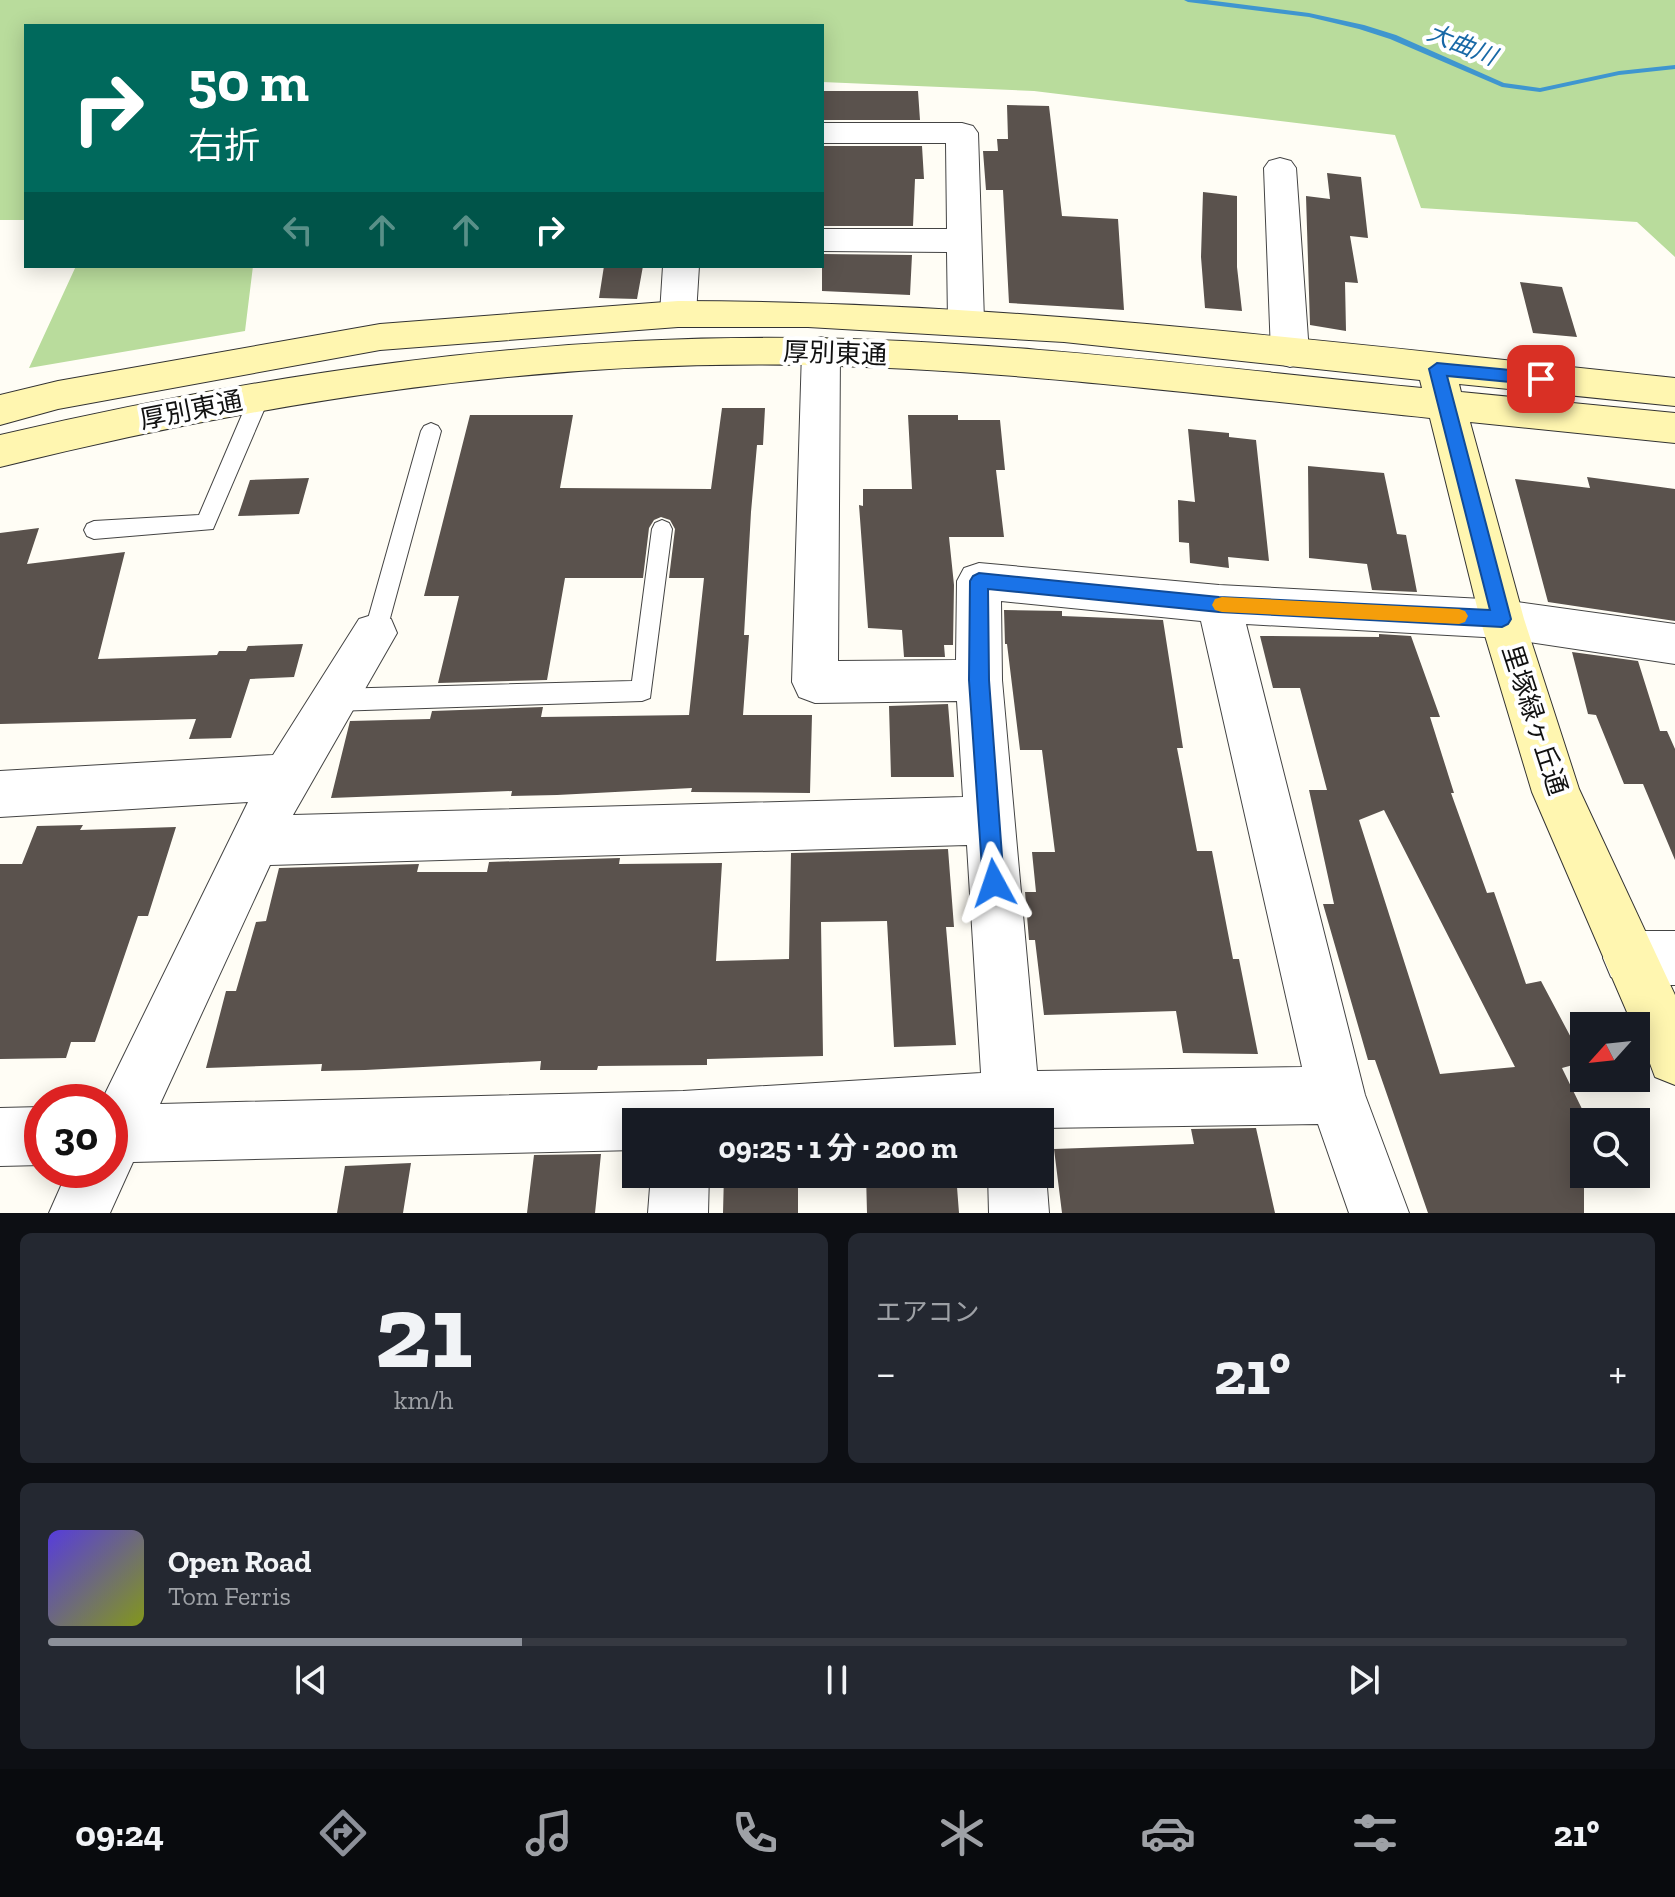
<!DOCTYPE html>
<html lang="ja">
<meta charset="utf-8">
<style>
:root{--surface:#171b24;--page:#242831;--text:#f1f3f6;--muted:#9ea1a6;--line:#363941;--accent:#8c9099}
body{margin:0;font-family:"Zilla Slab","Noto Sans JP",serif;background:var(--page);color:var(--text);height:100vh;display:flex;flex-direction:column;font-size:30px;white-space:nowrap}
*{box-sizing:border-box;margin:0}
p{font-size:26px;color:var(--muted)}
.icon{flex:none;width:44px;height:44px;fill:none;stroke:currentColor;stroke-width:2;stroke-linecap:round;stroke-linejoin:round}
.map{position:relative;height:1213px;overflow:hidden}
.side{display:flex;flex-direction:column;gap:20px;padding:20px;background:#0d0f14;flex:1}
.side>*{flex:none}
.top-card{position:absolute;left:24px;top:24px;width:800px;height:244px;border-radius:0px;box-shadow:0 4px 20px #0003;background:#00695c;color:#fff;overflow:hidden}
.needle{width:52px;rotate:243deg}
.tools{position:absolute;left:1570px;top:1012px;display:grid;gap:16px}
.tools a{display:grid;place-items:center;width:80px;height:80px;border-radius:0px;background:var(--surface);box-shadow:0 4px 20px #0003;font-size:40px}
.speed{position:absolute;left:24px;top:1084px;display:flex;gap:16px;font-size:40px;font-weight:700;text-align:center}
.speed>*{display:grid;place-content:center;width:104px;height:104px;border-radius:50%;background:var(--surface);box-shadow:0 4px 20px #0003;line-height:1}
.speed .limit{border:12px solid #d22;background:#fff;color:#111}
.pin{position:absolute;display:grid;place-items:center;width:68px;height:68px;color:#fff;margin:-34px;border-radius:16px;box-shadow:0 4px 12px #0006}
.me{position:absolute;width:88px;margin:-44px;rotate:355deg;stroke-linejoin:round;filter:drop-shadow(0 0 6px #0008)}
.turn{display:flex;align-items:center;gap:28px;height:168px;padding:0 32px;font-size:36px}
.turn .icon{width:104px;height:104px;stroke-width:2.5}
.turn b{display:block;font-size:56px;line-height:68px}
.lanes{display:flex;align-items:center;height:76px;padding:0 32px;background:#0003;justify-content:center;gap:40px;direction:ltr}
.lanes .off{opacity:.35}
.big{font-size:60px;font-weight:700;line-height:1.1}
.side .widget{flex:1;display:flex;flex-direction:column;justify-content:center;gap:12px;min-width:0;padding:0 28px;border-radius:12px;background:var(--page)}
.side .dial{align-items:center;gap:0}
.dial b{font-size:104px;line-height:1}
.song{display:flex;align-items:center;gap:24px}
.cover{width:96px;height:96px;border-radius:12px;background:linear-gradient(135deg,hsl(250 70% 55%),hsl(70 70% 35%))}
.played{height:8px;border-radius:4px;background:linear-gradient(90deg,var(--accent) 30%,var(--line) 30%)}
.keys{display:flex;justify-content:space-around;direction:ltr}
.heat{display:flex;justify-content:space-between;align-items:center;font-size:44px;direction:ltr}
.side .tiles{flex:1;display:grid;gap:20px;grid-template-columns:1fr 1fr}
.widget:last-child{grid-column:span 2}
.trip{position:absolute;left:622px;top:1108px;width:432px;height:80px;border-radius:0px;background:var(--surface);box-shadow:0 4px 20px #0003;font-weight:700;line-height:80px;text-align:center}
.tabs{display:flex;height:128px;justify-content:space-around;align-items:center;background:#090b0e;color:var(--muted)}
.tabs .icon{width:56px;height:56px}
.tabs .on{color:var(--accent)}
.tabs b{font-size:36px;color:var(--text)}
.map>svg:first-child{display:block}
.forest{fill:#b9dc9c}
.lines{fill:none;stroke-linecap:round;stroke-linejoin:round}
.stream{fill:#3f96cf;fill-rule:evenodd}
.building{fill:#5a524d;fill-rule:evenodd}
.lane-casing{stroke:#444;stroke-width:2}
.street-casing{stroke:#444;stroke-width:2}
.secondary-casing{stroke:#333;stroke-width:2}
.lane{fill:#fff;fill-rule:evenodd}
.street{fill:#fff;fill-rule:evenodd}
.secondary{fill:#fff6b0;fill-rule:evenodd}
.route{fill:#1a73e8;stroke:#114b97;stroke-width:2}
.slow{fill:#f59e0b}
.labels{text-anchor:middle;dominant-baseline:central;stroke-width:8;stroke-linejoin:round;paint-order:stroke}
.far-water-label{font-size:24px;font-style:italic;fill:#1768a6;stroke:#fff}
.street-label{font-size:26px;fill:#111;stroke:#fff}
</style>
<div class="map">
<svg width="1675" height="1213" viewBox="0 0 1675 1213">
<rect width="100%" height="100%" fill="#fffdf5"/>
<!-- forest -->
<path class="forest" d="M0,0H1675V257L1637,222L1421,208L1395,135L1034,91L822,82V26H26V220H0Z
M76,266H253L245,331L29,368Z"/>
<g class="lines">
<!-- stream -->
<path class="stream" d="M1184,0H1207L1309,13L1364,25L1396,35L1504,83L1540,88L1619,71L1675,65V69L1619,75L1540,92L1502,87L1390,39L1359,29L1309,17L1188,2Z"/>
</g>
<!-- building -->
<path class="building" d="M822,91H918L920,120H822Z
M1007,105L1049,106L1062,216L1118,219L1124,310L1009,303L1003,190H986L983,151H998L997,139H1008Z
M822,146H922L924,179H915L913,226H822Z
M1327,173L1361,177L1368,238L1350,236L1358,283L1345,282L1346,331L1310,325L1306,196L1330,199Z
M1203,192L1237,196V267L1242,311L1205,308L1201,257Z
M822,254L912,255L910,295L822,291Z
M604,266H643L637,299L599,298Z
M1520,282L1562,287L1577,337L1533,333Z
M722,408H765L763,445H757L751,512L744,635H749L743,715H812L810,793L691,792L692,788L557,795L511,796L512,791L331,798L350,721L430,719L432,711L543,707L541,717L689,715L704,578H669L675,529L670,520L661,517L654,520L649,528L643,578H565L547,680L438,683L459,596H424L470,415H573L560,488L711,489Z
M908,415H958V420H1000L1005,470H996L1004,537H949L954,585L953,645H944L945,657H904L902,630L868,628L859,505L863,506V489H912Z
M1188,429L1229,433V437L1256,440L1269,561L1228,557L1229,568L1190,563L1189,543L1179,542L1178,500L1195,502Z
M1308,466L1384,473L1397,534L1406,535L1417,592L1372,590L1367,564L1309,558Z
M1587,477L1675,489V621L1548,602L1515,479L1590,488Z
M309,478L299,514L238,516L250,480Z
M39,528L27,564L125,552L98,659L217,655L219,651H246L248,646L303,644L294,677L250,679L231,738L189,739L196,719L0,724V533Z
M1004,610L1062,611V616L1163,620L1183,748H1177L1197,851H1212L1233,959H1239L1258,1054L1183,1053L1176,1011L1044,1015L1035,940H1029L1025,892H1036L1032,852H1055L1042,750H1020L1007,644H1005Z
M1379,634L1411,636L1440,717H1430L1454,793H1451L1487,893L1494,892L1526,984L1541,981L1584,1062L1562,1068L1584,1113V1213H1428L1375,1060H1368L1323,904H1334L1309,790H1327L1300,688H1273L1260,636L1379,637ZM1384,810L1515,1067L1440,1074L1359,820Z
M1572,652L1638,661L1660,731H1667L1675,749V860L1643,784H1624L1596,715L1588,714Z
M948,704L954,777H891L889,706Z
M83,825L80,830L176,827L148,916H138L95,1042H71L66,1058L0,1059V864H22L37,826Z
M948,849L954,927H946L956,1045L894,1047L887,921L821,922L823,1056L707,1059V1065L598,1066L597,1070H540L541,1061L365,1070L321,1071L322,1064L206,1068L226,991H236L256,922L266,921L279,868L419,864L417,872H487L489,862L620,858L619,864L722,863L716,961L789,959L791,853Z
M1256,1128L1275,1213H1062L1054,1149L1194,1144L1191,1129Z
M601,1154L595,1213H527L534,1155Z
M411,1163L403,1213H337L345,1166Z
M724,1174H798V1213H723Z
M866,1174H956L959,1213H867Z"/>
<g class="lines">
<defs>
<path id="lane" d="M260,389L270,396L213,529L94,539L87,536L84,530L87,524L94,521L199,515L250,396Z
M431,423L438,426L441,431L386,633L383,640L375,643L367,640L364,633L421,431L424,426Z
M662,520L669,523L672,529L650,698L642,701L334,711L326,707L322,700L326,693L334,689L632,681L652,529L655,523Z"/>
<path id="street" d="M822,123H962L973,126L978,133L984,321L979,330L966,334L953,330L948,321L947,252L822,251V229H947L946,143H822Z
M1280,158L1291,161L1296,168L1309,353L1303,363L1290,367L1277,363L1271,353L1264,168L1269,161Z
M663,266H699L696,314L691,323L678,327L665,323L660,314Z
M821,337L834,341L840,351L838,661L956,660L957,581L964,568L979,563L1219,585L1502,600L1675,624V664L1502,638L1246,624L1365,1095L1409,1213H1349L1318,1124L1040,1128V1122H636V1150L133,1162L110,1213H49L68,1170H110V1102H101L248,802L0,817V771L273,755L359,619L375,614L391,619L397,633L293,815L963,797L957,701L815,703L799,697L792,682L802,351L808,341ZM1001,601L1201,621L1302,1067L1037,1071L1002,680ZM967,845L981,1073L683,1091L160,1104L270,865Z
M1630,931H1675V985H1630L1611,977L1603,958L1611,939Z
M42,1107V1165L0,1166V1108Z
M1040,1158L1046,1174L1049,1213H989L988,1174H1040Z
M651,1174H709L708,1213H648Z"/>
<path id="secondary" d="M678,301C1012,301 1343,344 1675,378V406L1459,384L1461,392L1675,413V443L1470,422L1524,619L1579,789L1675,995V1085L1655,1077L1636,1026H1633L1532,792L1480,619L1430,418C1221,397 1012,369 802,365C531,360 263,402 0,467V435C262,374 528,335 798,338C1007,340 1215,368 1422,388L1420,380L1064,342L808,327H678L380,350L58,409L0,425V395L58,381L380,324Z"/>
</defs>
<!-- lane casing -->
<use href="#lane" class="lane-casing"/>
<!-- street casing -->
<use href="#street" class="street-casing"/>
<!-- secondary casing -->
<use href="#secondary" class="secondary-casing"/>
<!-- lane -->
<use href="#lane" class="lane"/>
<!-- street -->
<use href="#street" class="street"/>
<!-- secondary -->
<use href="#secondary" class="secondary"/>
</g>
<!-- route -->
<path class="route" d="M1437,363L1541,373L1549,379L1541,385L1447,376L1511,619L1508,624L1502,627L1219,612L988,589L989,680L1004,883L1001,890L994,893L986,890L983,883L969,680L970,581L973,576L979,573L1219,597L1490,610L1429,369Z"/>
<!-- slow -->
<path class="slow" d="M1222,597L1459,609L1465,611L1468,616L1465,622L1459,624L1222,612L1215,610L1212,605L1215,599Z"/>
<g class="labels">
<!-- far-water labels -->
<g class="far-water-label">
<text transform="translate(1462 44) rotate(22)">大曲川</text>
</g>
<!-- street labels -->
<g class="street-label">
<text transform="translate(835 353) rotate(2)">厚別東通</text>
<text transform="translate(191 410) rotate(-11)">厚別東通</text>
<text transform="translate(1535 720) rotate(72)">里塚緑ヶ丘通</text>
</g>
</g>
</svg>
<div class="tools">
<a><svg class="needle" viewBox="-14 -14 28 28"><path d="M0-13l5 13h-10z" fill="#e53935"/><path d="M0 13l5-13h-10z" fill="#9ea1a6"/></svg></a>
<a><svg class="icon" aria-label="search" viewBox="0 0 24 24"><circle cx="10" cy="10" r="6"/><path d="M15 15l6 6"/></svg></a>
</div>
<div class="speed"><div class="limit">30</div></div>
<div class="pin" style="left:1541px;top:379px;background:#d93025"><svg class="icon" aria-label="arrive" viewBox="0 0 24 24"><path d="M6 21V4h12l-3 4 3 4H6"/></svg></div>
<svg class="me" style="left:994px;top:883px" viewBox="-20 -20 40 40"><path d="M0-17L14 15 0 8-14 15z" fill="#1a73e8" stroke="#fff" stroke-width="4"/></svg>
<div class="trip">09:25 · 1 分 · 200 m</div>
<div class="top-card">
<div class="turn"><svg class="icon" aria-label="right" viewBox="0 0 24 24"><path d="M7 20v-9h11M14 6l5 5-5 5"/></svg><div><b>50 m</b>右折</div></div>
<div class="lanes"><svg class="icon off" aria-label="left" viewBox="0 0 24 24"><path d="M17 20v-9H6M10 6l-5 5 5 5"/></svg><svg class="icon off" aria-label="ahead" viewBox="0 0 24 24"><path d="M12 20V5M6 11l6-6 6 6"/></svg><svg class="icon off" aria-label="ahead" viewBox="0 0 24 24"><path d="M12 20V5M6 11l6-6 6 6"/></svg><svg class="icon" aria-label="right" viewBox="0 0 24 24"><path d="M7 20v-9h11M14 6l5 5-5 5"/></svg></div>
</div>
</div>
<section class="side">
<div class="tiles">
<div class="widget dial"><b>21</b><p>km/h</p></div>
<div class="widget"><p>エアコン</p>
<div class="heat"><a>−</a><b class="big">21°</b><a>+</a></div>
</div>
<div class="widget">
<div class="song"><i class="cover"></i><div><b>Open Road</b><p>Tom Ferris</p></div></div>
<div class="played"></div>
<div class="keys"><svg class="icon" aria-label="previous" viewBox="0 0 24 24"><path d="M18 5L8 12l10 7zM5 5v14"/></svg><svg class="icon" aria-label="pause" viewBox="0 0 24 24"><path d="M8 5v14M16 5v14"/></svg><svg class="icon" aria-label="next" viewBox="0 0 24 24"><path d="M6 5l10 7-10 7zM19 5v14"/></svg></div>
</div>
</div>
</section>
<nav class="tabs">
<b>09:24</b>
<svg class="icon on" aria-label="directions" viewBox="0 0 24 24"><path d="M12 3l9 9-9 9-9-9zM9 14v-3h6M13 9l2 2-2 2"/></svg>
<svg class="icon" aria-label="music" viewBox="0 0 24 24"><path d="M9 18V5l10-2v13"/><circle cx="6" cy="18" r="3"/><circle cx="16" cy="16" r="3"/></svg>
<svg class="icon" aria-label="phone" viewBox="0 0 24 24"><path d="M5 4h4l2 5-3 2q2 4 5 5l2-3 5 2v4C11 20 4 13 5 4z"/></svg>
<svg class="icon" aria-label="climate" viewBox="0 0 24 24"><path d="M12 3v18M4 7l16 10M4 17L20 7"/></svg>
<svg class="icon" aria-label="car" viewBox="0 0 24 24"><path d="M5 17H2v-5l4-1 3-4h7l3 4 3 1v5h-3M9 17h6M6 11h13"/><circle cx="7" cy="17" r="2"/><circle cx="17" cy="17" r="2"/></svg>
<svg class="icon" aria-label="filters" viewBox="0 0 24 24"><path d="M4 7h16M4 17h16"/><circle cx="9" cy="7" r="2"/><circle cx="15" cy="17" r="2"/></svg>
<b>21°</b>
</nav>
